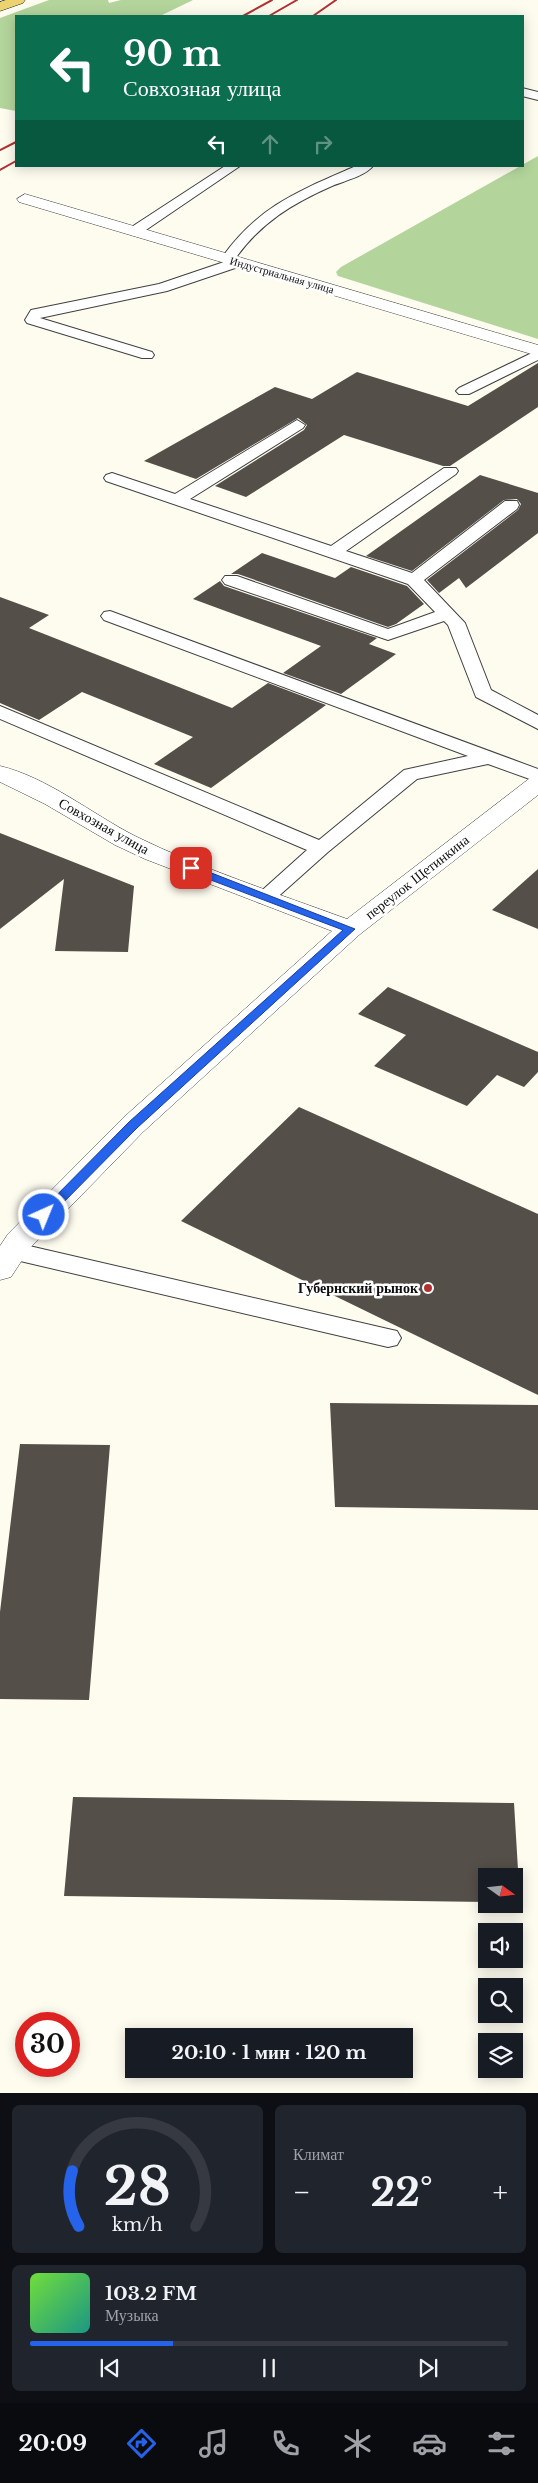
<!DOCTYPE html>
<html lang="ru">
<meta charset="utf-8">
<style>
:root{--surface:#171b24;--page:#20242c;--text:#f1f3f6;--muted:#9ea1a6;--line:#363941;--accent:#2563eb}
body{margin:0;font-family:"Libre Baskerville",serif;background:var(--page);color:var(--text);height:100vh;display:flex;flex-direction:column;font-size:19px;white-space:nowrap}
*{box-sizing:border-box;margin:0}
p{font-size:16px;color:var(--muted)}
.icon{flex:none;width:28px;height:28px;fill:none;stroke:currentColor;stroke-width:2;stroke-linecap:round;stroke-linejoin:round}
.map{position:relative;height:2093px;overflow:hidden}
.details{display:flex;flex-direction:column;gap:12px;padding:12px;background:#0d0f14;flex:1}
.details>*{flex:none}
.top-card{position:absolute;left:15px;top:15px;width:509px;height:152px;border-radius:0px;box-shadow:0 2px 12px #0003;background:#0b6e4f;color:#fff;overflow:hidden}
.needle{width:32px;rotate:105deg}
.fabs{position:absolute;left:478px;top:1868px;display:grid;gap:10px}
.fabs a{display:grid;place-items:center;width:45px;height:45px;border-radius:0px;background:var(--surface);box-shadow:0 2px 12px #0003;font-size:25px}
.speed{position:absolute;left:15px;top:2012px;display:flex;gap:10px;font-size:25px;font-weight:700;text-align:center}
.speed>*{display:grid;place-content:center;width:65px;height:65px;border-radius:50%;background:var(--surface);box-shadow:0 2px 12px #0003;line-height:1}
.speed .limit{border:8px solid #d22;background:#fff;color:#111}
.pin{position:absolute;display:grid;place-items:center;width:42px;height:42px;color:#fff;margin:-21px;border-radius:10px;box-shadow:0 2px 8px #0006}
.me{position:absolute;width:55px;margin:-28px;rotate:44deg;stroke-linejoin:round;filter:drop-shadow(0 0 4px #0008)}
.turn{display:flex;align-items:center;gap:18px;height:105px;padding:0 25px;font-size:22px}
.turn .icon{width:65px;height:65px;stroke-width:2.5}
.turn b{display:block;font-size:35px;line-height:42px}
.lanes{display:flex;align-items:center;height:48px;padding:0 25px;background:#0003;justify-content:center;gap:25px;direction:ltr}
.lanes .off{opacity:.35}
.big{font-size:38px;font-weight:700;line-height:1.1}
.details .card{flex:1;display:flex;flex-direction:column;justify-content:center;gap:8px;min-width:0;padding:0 18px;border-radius:8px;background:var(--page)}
.details .dial{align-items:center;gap:0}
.dial svg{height:130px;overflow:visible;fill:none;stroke:var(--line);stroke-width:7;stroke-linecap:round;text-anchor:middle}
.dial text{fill:var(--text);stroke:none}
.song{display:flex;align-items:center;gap:15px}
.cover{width:60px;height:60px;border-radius:8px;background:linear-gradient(135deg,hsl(100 70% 55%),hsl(170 70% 35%))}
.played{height:5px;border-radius:2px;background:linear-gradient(90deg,var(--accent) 30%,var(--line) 30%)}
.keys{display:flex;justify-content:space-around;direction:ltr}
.heat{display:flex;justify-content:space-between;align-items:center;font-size:28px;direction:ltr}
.details .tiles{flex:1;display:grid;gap:12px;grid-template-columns:1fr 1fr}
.card:last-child{grid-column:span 2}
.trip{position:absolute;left:125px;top:2028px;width:288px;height:50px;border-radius:0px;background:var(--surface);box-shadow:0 2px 12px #0003;font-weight:700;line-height:50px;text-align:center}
.menu{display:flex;height:80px;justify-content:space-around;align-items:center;background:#090b0e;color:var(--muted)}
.menu .icon{width:35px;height:35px}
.menu .active{color:var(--accent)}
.menu b{font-size:22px;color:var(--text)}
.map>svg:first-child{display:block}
.forest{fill:#b3d59c}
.building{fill:#554f4a}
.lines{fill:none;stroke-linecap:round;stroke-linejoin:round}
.lane-casing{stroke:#404040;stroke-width:2}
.street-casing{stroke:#404040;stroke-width:1}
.primary-casing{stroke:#1e1e1e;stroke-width:1}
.lane{fill:#fff;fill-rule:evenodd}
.street{fill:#fff;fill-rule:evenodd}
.primary{fill:#edd370;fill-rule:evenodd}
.rail{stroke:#b13132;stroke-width:2}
.route{fill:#2563eb;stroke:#184099}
.poi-dot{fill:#b13132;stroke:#fff;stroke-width:2}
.labels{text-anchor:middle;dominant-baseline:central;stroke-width:5;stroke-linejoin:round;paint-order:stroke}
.far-street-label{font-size:11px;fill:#0d0d0d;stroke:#fff}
.street-label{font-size:14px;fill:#0d0d0d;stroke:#fff}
.poi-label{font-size:14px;font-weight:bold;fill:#0d0d0d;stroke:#fff;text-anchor:end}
</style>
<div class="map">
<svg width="538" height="2093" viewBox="0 0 538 2093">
<rect width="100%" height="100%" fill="#fefbef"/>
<!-- forest -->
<path class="forest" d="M49,0H108L109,3L121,0H193L160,16H16V111L0,108V18Z
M538,156V339L338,276L336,272L341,267Z"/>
<!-- building -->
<path class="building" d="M538,363V407L450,466H443L344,435L246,497L215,486L304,430L307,425L298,418L196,479L144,461L275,387L312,399L357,372L468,406Z
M480,475L538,493V533L466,588L459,578L439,593L427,580L518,510L521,504L517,499L504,500L412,571L366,556Z
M262,553L335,578L351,567L407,586L424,604L396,624L388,627L238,574H231Z
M220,581L224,586L377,638L369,644L396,654L341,694L283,673L321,646L193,599Z
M0,597L49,615L29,628L232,708L268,683L326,705L211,788L154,764L193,737L82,692L39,720L0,703Z
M0,833L134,886L128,952L55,951L64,879L0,929Z
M538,869V929L492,910Z
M388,987L538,1052V1072L524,1087L497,1075L467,1106L374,1066L406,1035L358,1014Z
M299,1107L538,1214V1395L181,1221Z
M330,1403L538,1405V1510L335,1507Z
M20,1444L110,1445L89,1700L0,1699V1612Z
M73,1797L514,1803L520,1903H514V1876H486V1902L64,1896Z"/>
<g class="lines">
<defs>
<path id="lane" d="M522,88L538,92V100L522,96Z
M225,166H240L140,234H130L128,231L130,228Z
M356,166H373C365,176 344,181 332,186C293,203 260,223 235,259H244L246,262L244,265L167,291L40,318L152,352L154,355L152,358H142L27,323L25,320L31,310L159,284L224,262L221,259C258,206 299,191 356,166Z
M538,350V360L469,394H459L456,391L459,388Z
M297,420L305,425L303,428L190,499L331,546L444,468H456L458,471L456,474L346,551L412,573L505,501H517L519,505L517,509L424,580L465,623L491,690L538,715V729L476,697L448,625L444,621L388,640L225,584L222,580L225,576H237L388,629L435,612L408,584L106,481L104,478L106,475L112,473L175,494Z
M110,611L538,769V782L488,764L417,779L328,852L272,902L265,904L258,902L255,898L258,894L307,850L0,719V706L319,840L404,770L468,756L104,620L101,616L104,612Z
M12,1242L388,1329L397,1331L401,1338L397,1345L388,1347L3,1257L0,1250L3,1245Z"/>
<path id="street" d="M25,194L538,345V356L19,202L17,199Z
M0,766C47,777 92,814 135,836C202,869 276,893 347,919L530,778L538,776V795L359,935L143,1132L30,1248L11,1277L0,1280V1246L8,1234L123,1118L332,931L145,859L115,845L45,804L0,782Z"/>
<path id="primary" d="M6,0H25L23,3L0,11V2Z"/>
</defs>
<!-- lane casing -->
<use href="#lane" class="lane-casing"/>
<!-- street casing -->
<use href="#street" class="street-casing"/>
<!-- primary casing -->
<use href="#primary" class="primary-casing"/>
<!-- lane -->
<use href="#lane" class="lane"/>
<!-- street -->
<use href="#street" class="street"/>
<!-- primary -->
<use href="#primary" class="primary"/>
<!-- rail -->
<path class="rail" d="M243,16L272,0
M269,16L297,0
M313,16L336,0
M0,150L16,142
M0,170L16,161"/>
</g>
<!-- route -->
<path class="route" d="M191,865L355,929L137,1128L48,1218H40L38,1215L40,1212L129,1122L343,930L187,871L186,868Z"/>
<!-- markers -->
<circle class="poi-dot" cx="428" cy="1288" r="5"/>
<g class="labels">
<!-- far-street labels -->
<g class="far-street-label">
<text transform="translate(282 275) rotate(16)">Индустриальная улица</text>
</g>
<!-- street labels -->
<g class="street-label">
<text transform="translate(104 826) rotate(29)">Совхозная улица</text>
<text transform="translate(417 877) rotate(-38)">переулок Щетинкина</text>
</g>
<!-- poi labels -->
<g class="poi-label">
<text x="418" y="1288">Губернский рынок</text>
</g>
</g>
</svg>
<div class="fabs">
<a><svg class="needle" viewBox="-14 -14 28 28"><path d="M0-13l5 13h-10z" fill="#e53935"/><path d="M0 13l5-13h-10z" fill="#9ea1a6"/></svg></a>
<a><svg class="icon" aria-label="sound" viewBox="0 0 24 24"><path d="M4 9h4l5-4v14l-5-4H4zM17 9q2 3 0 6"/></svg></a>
<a><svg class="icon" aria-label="search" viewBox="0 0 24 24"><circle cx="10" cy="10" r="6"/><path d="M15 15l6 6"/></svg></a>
<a><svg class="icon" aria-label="layers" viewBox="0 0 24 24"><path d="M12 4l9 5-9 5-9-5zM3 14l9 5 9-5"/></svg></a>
</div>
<div class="speed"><div class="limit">30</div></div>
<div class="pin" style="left:191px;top:868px;background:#d93025"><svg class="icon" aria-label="arrive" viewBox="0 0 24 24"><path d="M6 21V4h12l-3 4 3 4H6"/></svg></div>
<svg class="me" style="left:44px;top:1215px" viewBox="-20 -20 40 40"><circle r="17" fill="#2563eb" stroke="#fff" stroke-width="3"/><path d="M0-11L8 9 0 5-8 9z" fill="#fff"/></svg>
<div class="trip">20:10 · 1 мин · 120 m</div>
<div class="top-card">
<div class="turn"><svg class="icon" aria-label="left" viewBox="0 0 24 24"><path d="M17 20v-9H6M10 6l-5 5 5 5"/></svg><div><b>90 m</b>Совхозная улица</div></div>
<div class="lanes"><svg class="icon" aria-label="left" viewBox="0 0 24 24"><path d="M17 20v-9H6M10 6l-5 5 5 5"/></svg><svg class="icon off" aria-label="ahead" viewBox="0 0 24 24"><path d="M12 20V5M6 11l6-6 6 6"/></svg><svg class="icon off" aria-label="right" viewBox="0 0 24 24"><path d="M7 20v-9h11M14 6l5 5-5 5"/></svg></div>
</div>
</div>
<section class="details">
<div class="tiles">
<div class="card dial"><svg viewBox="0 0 100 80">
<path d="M14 69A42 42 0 1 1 86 69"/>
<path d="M14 69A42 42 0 0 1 10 35" stroke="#2563eb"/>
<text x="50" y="56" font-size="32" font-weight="700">28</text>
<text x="50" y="72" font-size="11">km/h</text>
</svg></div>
<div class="card"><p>Климат</p>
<div class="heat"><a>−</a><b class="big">22°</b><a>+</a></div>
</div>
<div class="card">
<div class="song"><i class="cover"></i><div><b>103.2 FM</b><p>Музыка</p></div></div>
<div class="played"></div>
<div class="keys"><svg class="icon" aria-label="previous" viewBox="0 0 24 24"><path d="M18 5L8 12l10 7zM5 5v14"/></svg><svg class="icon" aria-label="pause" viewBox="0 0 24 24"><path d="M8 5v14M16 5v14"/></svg><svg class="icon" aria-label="next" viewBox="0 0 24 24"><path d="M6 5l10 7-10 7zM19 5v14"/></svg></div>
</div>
</div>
</section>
<nav class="menu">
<b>20:09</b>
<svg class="icon active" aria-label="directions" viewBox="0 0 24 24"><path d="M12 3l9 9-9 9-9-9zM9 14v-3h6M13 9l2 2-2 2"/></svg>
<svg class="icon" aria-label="music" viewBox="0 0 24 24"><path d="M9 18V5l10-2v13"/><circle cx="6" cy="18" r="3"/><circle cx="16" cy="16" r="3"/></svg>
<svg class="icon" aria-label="phone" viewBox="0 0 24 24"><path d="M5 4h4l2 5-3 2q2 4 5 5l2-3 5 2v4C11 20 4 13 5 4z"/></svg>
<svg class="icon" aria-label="climate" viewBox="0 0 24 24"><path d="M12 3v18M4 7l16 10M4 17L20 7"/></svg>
<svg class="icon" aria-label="car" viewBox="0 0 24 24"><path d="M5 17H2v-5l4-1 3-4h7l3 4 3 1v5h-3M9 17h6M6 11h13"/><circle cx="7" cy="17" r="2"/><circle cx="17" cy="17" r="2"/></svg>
<svg class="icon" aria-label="filters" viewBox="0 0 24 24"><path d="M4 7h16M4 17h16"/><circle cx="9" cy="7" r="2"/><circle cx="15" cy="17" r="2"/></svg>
</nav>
